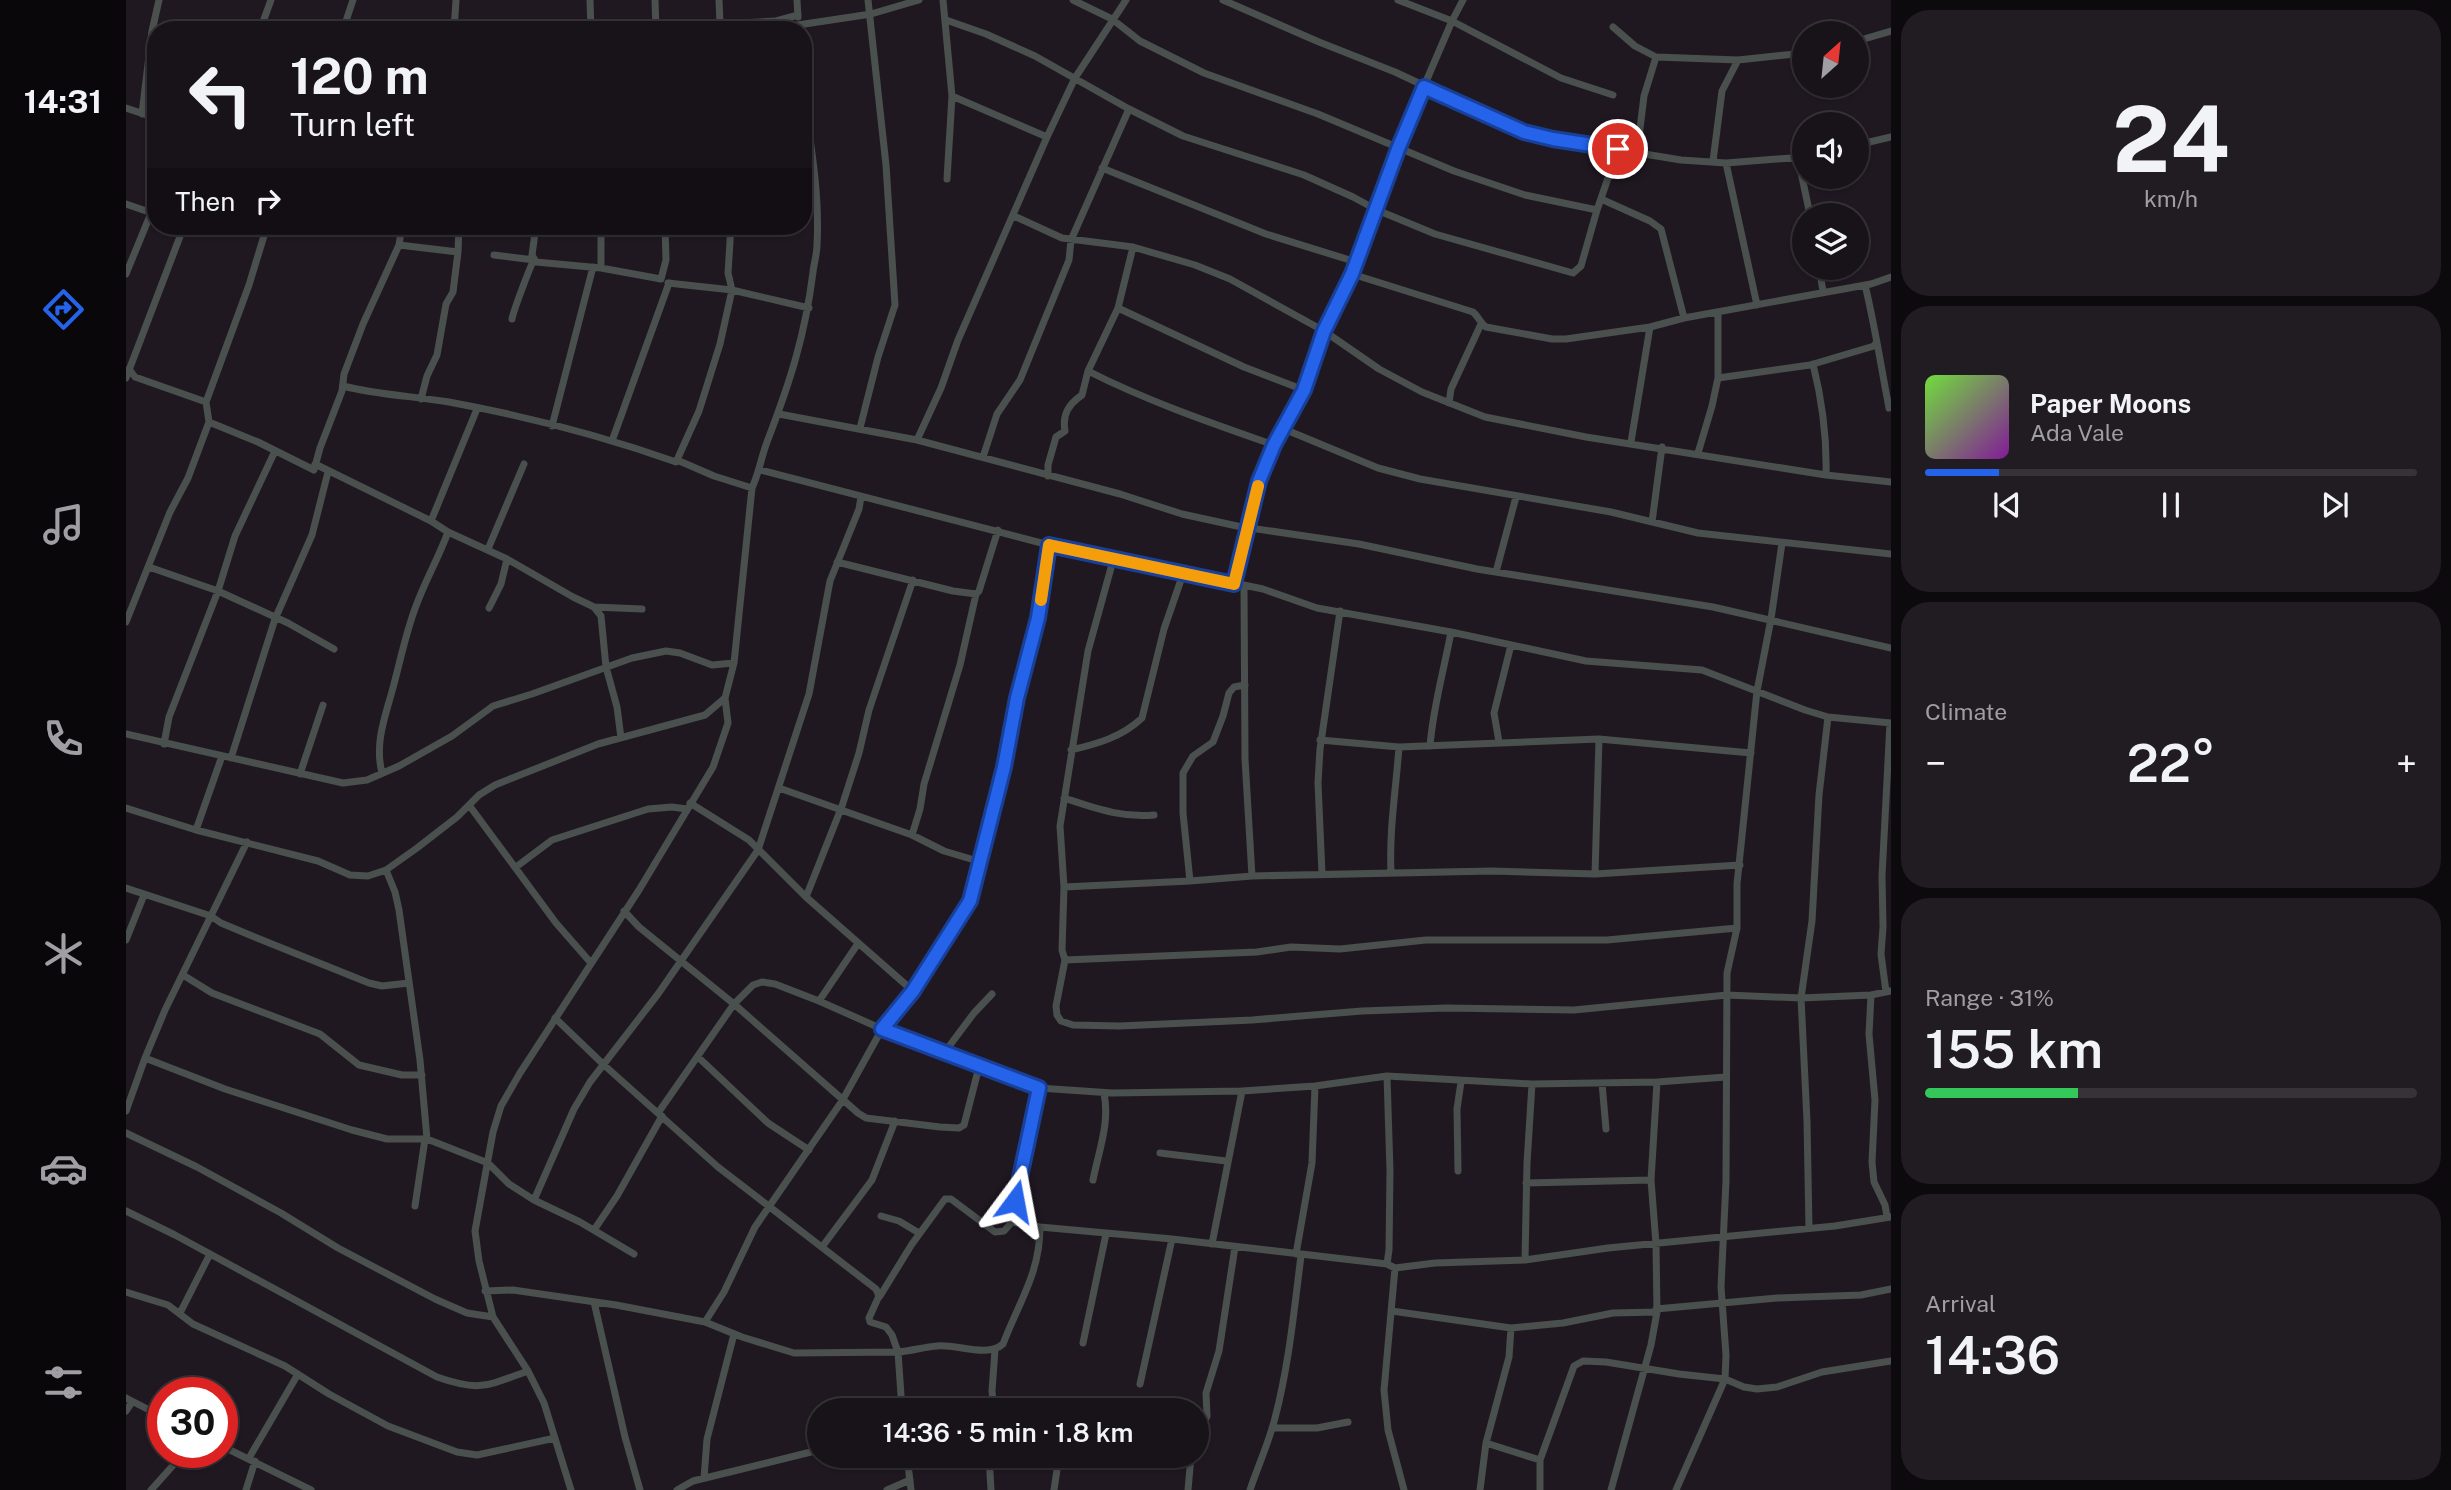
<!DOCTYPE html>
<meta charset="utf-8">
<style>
:root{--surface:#181219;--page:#211b22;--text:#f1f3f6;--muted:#9f9ea2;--line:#363238;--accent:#2563eb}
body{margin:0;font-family:"Public Sans",sans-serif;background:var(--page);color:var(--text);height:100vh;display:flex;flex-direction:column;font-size:26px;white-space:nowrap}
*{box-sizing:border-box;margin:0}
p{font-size:23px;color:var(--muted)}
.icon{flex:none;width:38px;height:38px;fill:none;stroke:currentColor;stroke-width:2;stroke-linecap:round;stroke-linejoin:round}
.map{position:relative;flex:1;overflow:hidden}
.sheet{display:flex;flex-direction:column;gap:10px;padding:10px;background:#0d0a0e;width:560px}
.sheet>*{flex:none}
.hud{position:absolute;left:21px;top:21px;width:665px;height:214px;border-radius:28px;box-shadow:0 2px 5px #0004,0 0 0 2px var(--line);background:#181219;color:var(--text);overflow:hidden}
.needle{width:46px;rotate:27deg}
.buttons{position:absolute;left:1666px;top:21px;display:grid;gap:14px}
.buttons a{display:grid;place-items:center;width:77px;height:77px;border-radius:50%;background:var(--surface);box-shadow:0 2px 5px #0004,0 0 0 2px var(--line);font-size:35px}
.speed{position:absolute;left:21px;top:1377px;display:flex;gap:14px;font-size:35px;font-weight:700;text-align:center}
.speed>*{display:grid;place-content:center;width:91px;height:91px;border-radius:50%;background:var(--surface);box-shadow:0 2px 5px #0004,0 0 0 2px var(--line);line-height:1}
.speed .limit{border:10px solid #d22;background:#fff;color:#111}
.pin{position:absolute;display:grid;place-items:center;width:60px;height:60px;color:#fff;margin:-30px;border:4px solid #fff;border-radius:50%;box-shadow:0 2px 7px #0007}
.me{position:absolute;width:77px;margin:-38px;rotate:13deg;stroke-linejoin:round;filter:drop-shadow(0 0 5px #0008)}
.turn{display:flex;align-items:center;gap:24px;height:147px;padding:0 28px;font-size:32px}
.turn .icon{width:91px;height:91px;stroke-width:2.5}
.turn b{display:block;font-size:49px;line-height:60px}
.then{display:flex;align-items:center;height:66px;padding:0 28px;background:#0003;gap:14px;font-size:26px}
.big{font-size:52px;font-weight:600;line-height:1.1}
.sheet .tile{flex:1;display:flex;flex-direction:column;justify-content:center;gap:10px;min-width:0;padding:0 24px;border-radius:28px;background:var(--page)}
.sheet .dial{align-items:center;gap:0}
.dial b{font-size:91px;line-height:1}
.song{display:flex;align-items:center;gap:21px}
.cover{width:84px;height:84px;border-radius:10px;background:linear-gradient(135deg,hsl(100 70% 55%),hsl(290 70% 35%))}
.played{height:7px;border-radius:4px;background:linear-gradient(90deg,var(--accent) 15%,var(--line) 15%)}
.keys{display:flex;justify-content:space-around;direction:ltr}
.heat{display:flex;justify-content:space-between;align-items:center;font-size:38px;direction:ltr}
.charge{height:10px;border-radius:5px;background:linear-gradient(90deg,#34c759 31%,var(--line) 0)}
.trip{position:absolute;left:681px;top:1398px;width:402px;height:70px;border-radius:35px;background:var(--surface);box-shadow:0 2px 5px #0004,0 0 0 2px var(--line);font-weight:600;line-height:70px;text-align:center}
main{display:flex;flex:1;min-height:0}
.menu{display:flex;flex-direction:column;width:126px;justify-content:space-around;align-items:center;background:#0a070a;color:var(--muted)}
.menu .icon{width:49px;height:49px}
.menu .active{color:var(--accent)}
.menu b{font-size:32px;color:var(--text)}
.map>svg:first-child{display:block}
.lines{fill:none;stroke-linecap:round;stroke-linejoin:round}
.minor{stroke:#49504e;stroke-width:7}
.route-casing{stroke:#184099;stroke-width:18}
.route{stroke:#2563eb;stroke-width:12}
.slow{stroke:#f59e0b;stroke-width:12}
</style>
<main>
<nav class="menu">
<b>14:31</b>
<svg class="icon active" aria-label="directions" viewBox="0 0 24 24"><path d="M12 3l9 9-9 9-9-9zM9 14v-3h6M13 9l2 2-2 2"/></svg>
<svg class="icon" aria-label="music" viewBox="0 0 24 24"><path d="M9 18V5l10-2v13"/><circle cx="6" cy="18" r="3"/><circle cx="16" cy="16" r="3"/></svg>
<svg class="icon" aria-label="phone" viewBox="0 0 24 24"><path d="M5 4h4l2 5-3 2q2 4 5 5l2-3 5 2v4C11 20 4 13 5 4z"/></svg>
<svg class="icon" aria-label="climate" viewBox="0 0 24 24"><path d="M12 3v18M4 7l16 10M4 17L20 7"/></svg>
<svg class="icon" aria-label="car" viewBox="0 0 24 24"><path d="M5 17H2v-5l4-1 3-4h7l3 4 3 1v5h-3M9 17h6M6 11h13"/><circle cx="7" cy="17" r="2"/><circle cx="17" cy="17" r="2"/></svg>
<svg class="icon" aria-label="filters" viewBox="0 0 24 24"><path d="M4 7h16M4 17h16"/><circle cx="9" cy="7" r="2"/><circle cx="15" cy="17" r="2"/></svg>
</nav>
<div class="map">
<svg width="1765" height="1490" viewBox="0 0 1765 1490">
<rect width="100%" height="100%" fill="#201821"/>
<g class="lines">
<!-- minor -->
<path class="minor" d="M464,0L465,30
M529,0L530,30
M671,0L672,17
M817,0L826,96L821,179
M947,0L986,19L1014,41L1078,73L1192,114L1328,171L1399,195L1471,210
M1097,0L1193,42L1269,72L1397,132L1427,139L1555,160L1600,163L1678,157
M1272,0L1326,21L1435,78L1487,95
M820,20L860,34L909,56L1003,109L1057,136L1178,175L1227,197L1251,210L1309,234L1447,273L1455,266L1471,210L1492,149
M672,25L745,14L793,0
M1487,27L1509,46L1530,57
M134,30L145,0
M217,30L227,0
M328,30L330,0
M539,30L594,24L593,0
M595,30L594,24L650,21L672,15
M1731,41L1765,31
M826,96L921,137
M0,108L30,118
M16,114L26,31L33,0
M1731,145L1765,137
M1511,153L1518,96L1530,57L1612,60L1678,53
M1672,158L1684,215
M1587,161L1596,91L1612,60
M1600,163L1631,305
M976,168L1140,234L1230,262
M1475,199L1524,221L1535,229L1558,318
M0,204L29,214
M888,216L936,238L1007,247L1069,265L1104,279L1198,331L1253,369L1296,392L1359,417L1460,437L1700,475L1765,482
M410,226L406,255L410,262L475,268L535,279L540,260L539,226
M273,245L332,252L333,226
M368,255L408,260C405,264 387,312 386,319
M475,268V226
M1693,268L1697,291
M0,274L25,213
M1226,274L1347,312C1353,317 1354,323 1360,327L1426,339H1440L1524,327L1558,318L1745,284L1765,277
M542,283L606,290L683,308
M1739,285C1749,326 1755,367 1763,408
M992,308L1118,367L1178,390
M1687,364C1696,400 1701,437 1700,475
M3,369L9,377L80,402
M962,371C1021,401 1085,423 1148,445
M0,378L58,226
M1592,378L1684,365L1748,346L1750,343
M217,386C252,395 287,396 323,402C399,416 477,436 550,462L551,460L588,476L626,488
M295,399L301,376L311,355L320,304L327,292L332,252
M1323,403L1325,389L1355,324
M653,414L791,440L994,494L1056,514L1111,526L1233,544L1351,569L1587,607L1765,648
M83,422L132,442L188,470L194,448L216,391L218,374L237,324L273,245L276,226
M426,426L467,267
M734,428L752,357L769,305L760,165L742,0
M1158,429L1252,468L1294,479L1485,512L1572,533L1765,554
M791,440L815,388L832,340L921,137L949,78L1000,0
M486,441L543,283
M1505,442L1524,327
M1572,453L1586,406L1592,378V313
M857,457L871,414L894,380L943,260L945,240L1003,109
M551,460L573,411L594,344L606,290L602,273L605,226
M189,464L305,521L322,532L381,559L447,597L468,607L475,616L480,667L491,707L495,738
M635,470L923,545L1137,589L1191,608L1325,632L1460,661L1576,670L1679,710L1702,717L1765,723
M922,476V465L930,437L939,431C936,414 943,404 956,395L962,371L992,308L1007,247
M305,521L351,409
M1526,522L1536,447
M362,549L398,464
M988,557L962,651L934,826L938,887L936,950L939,960L930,1006L931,1015L935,1021L947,1025L994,1026L1126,1020L1236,1011L1321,1008L1448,1010L1601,995L1675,998L1745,995L1765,991
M711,562L827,591L850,594
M23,567L92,591L162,623L208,649
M1370,572L1390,497
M1108,584L1133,481L1148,445L1178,390L1198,331L1226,274L1271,149L1326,21L1337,0
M1118,587L1119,759L1126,876
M468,607L516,609
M363,608L375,584L381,559
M0,622L44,512L62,478L83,422L80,402L123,285L141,226
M0,734L217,783L241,780L273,766L326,736L367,706L406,694L506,658L540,651L554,653L586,665L608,663
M1194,740L1273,747L1473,739L1625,753
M1373,742L1368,713L1385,645
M38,744L43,717L92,591L109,536L149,451
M1304,746C1307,707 1318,670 1325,632
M945,750C971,744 996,737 1016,718L1038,629L1057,574
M105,758L149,619L186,535L202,472
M256,773C248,742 260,715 268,684C275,658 280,632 290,606C299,581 313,557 322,532
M174,774L197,705
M653,788L786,835L818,851L855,862
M938,798C969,808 995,818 1028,815
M564,803L623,840L680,897L787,991
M343,805L430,923L465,963
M0,808L70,830L192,861L224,875L242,876L260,870L291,848L331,817L353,795L369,785L472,744L579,715L599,698
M70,830L96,756
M786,835L794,809L798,784L834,665L850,594L853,591L872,530
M390,867L426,840L522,809L546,807L561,809
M260,870L269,892L273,910L294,1060L301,1139L362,1163L383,1184L408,1200L454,1222L508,1254
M1265,872C1263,830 1270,789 1273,747
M1196,874L1192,783L1194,749L1214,611
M1469,874L1473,739
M1064,881L1057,813V773L1067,756L1087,742L1097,716L1103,693L1108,687L1119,685
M938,887L1064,881L1126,876L1366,871L1469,874L1614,865
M0,888L85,916L95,923L131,938L243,983L256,986L283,983
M680,897L716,806L733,753L743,710L787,580
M498,911L513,927L608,1004L732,1113L740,1118L814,1127L833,1128L838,1125L853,1067
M0,940L18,895
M939,960L1131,952L1165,947L1214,949L1300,940H1481L1611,928
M57,975L86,993L194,1034L233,1065L276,1075H296
M1760,992L1755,954L1757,927L1756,876L1764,723
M1745,995L1743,1034L1749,1100L1746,1162L1748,1182L1759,1205L1761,1217
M693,1001L731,945
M429,1018L478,1065L592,1167L750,1289L753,1296L743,1318L744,1322L760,1327L766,1335L772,1352C785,1351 798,1347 811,1346C832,1344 861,1358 877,1344C893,1302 914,1273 914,1227
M818,1053L848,1013L866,994
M572,1057L642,1123L683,1150
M19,1058L99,1089L226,1130L261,1139H301
M1476,1083L1480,1129
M913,1088L886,1210V1222L914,1227L1046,1239L1261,1264L1269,1268L1309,1263L1399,1260L1482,1248L1709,1226L1765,1217
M0,1111L19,1058L39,1010L121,842
M532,1113L608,1004L627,985L636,982L649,984L693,1001L756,1029L913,1088L986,1093L1116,1091L1189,1086L1261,1076L1406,1084L1531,1082L1600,1077
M0,1133L71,1167L155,1213L212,1248L309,1299L341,1313L367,1317
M1034,1153L1100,1161
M1332,1171L1331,1109L1335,1082
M967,1180C973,1150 984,1123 978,1093
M1400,1183L1525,1180
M408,1200L448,1109L464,1082L532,994L632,850L683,694L704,581L733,509L735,497
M289,1206L299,1139
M0,1211L49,1235L311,1377C354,1392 360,1386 402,1371
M755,1216L773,1221L793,1233
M1683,1228L1681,1121L1675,998L1686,921L1693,795L1702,717
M468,1230L491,1196L536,1116
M1086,1244L1116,1091
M696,1247L746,1180L769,1121
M1170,1254L1186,1163L1189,1086
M1399,1260L1401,1163L1406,1084
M1261,1264L1263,1250L1264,1171L1261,1076
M1269,1268L1258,1390L1262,1430L1278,1490
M359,1291L387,1290L490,1305L579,1322L616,1337L668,1353L772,1352L776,1410
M0,1292L42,1305L67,1324L159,1366L203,1394L262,1426L331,1452L351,1455L429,1438
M754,1296L786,1244L819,1199H825L869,1232L878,1231L886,1222
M468,1302L499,1437L514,1490
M1530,1309L1651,1298L1735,1295L1765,1289
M1266,1311L1385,1328L1437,1323L1487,1313L1531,1312
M54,1313L84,1254
M579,1322L598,1292L629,1227L716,1101L756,1029L787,991L844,901L878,767L891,698L912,618L923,545
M957,1343L980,1234
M1014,1384L1046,1239
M0,1398L37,1417
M868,1410L866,1391L869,1350
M0,1411L6,1402
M1146,1428H1191L1222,1422
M1071,1439L1081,1416L1080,1393L1093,1351L1109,1247
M1360,1443L1414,1460
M96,1446L185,1490
M781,1456L785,1490
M863,1456L865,1490
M123,1458L172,1374
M578,1478L581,1439L608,1334
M25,1490L59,1452
M120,1490L129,1461
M445,1490L418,1403L402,1371L367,1317L353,1261L349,1231L367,1132L375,1106L394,1073L513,890L587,767L602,723L599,698L608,663L626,488C633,473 635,458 641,442C664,382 679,336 687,272C688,263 691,254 691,245C694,193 684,141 677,90
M551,1490L567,1481L693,1450
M761,1490L784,1480
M928,1490L933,1456
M1062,1490L1065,1456
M1124,1490C1132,1466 1143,1442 1149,1418C1163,1365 1168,1310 1175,1256
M1354,1490L1360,1443L1383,1357L1385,1328
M1414,1490V1460L1448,1366L1457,1361L1480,1362L1553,1374L1599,1379L1618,1387L1631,1389L1651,1387L1696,1372L1765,1361
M1485,1490L1525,1345L1531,1312L1530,1244L1525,1180L1531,1082
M1550,1490L1599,1379L1600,1355L1595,1287L1600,1181L1601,973L1611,928V884L1631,691L1645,619L1656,543"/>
</g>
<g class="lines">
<defs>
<path id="route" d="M889,1201L913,1088L756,1029L787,991L844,901L878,767L891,698L912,618L923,545L1108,584L1133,481L1148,445L1178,390L1198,331L1226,274L1272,149L1298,87L1398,132L1427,139L1492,149"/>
</defs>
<!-- route casing -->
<use href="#route" class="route-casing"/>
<!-- route -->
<use href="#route" class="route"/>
<!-- slow -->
<path class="slow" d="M915,600L923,545L1108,584L1132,486"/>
</g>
</svg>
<div class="buttons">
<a><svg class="needle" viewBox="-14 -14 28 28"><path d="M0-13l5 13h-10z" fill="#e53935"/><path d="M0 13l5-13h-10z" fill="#9f9ea2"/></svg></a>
<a><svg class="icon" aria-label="sound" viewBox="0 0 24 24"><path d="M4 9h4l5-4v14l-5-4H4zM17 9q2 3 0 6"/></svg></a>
<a><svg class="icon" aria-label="layers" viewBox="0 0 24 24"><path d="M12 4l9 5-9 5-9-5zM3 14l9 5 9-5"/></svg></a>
</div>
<div class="speed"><div class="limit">30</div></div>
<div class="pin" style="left:1492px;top:149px;background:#d93025"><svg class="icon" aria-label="arrive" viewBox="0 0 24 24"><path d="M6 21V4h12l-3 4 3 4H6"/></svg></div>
<svg class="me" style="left:889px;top:1201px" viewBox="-20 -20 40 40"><path d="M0-17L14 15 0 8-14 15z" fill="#2563eb" stroke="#fff" stroke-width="4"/></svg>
<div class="trip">14:36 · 5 min · 1.8 km</div>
<div class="hud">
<div class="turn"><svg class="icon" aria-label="left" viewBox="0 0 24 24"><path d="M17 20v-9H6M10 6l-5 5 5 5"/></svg><div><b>120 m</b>Turn left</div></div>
<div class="then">Then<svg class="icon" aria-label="right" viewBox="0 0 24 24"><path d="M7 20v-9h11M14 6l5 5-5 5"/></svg></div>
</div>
</div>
<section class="sheet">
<div class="tile dial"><b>24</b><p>km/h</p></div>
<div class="tile">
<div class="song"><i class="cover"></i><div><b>Paper Moons</b><p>Ada Vale</p></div></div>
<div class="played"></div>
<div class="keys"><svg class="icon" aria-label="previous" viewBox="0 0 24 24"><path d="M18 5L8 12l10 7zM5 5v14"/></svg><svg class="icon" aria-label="pause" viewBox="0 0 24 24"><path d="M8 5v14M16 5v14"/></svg><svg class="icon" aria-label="next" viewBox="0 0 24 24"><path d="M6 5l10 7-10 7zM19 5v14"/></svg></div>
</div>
<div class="tile"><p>Climate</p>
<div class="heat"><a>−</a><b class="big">22°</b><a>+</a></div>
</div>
<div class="tile"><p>Range · 31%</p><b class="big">155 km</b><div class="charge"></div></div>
<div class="tile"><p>Arrival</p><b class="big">14:36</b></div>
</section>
</main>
